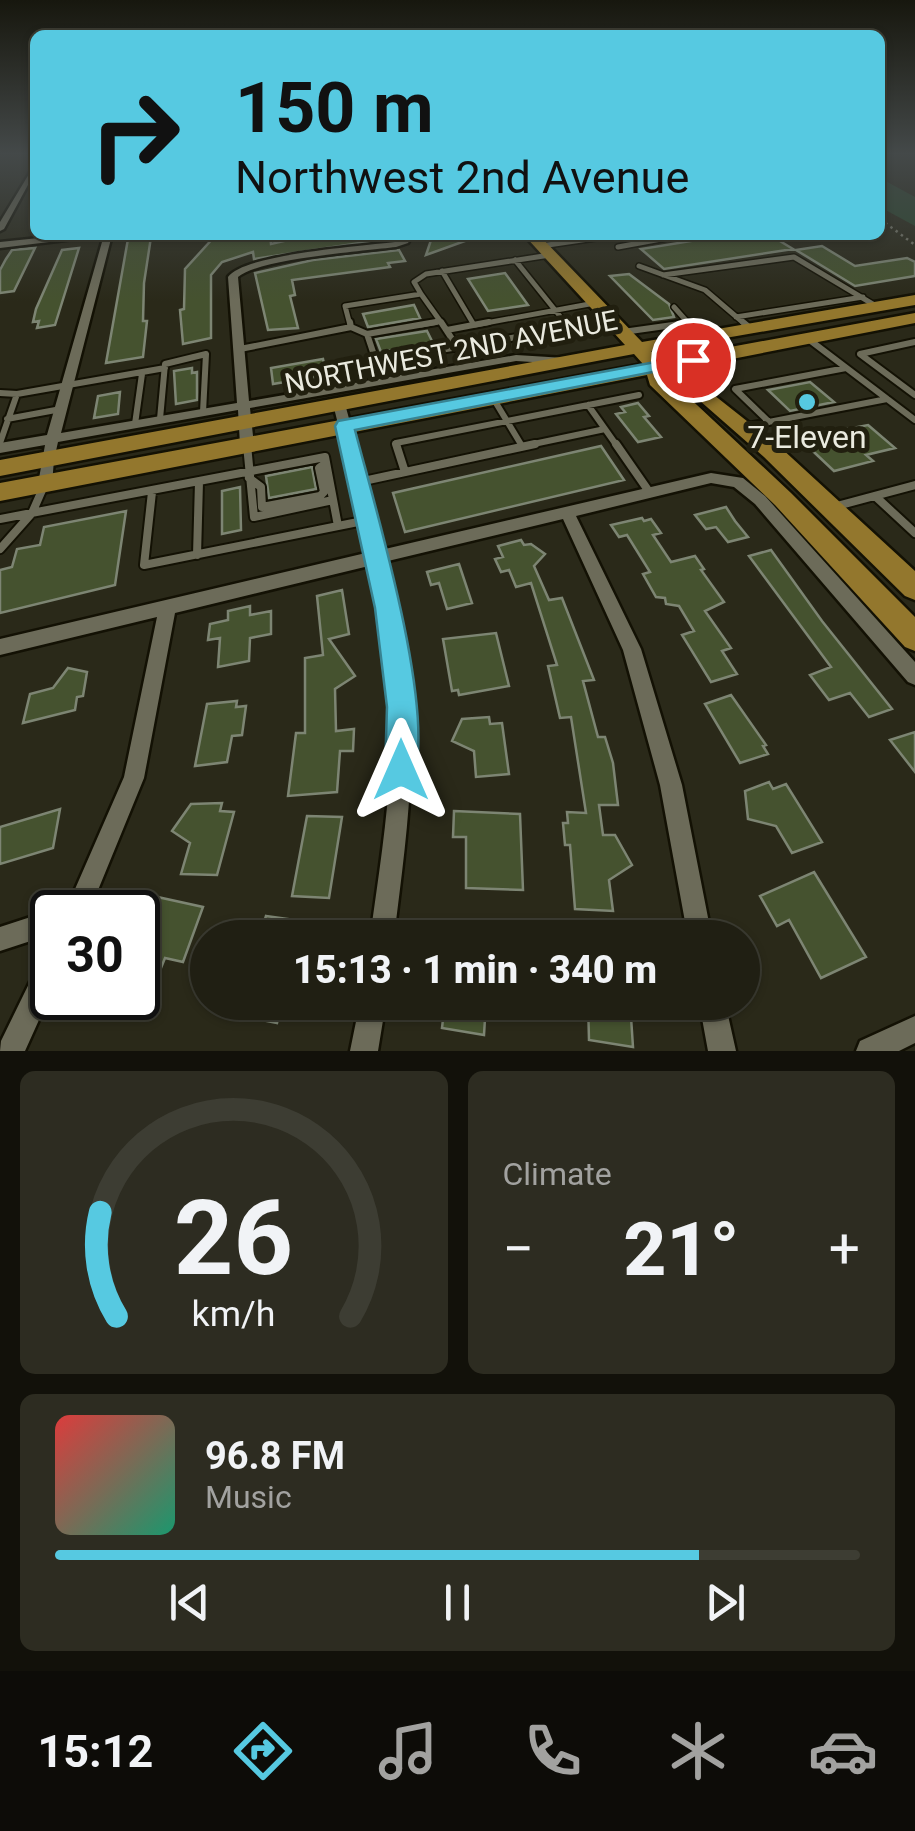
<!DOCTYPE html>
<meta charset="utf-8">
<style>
:root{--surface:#201f13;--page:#2d2c21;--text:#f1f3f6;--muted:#a2a2a0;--line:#3d3d33;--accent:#56c9e1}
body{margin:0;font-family:Roboto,sans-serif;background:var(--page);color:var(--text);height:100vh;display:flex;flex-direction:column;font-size:38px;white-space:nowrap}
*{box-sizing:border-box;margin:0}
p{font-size:32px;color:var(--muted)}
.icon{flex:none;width:55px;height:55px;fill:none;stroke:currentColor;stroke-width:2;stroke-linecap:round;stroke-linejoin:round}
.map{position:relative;height:1051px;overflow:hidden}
.drawer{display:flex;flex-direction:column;gap:20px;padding:20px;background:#12110a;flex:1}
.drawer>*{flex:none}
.guide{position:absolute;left:30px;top:30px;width:855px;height:210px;border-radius:15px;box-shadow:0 2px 8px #0004,0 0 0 2px var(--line);background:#56c9e1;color:#111;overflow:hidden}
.speed{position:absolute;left:30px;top:890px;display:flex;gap:20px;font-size:50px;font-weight:700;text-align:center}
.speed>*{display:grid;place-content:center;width:130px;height:130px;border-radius:50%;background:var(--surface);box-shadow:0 2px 8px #0004,0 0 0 2px var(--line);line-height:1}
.speed .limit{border:5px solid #111;border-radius:15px;background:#fff;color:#111}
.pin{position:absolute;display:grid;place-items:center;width:85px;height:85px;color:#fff;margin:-42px;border:5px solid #fff;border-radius:50%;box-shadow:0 2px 10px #0007}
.me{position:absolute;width:110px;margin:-55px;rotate:0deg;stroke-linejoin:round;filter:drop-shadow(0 0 8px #0008)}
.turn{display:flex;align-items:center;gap:35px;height:210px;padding:0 40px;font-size:45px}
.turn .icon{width:130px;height:130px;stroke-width:2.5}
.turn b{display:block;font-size:70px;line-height:85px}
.big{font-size:75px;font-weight:800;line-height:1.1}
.drawer .widget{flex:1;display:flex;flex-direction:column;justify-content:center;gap:15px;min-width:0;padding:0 35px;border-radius:15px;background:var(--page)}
.drawer .dial{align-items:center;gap:0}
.dial svg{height:260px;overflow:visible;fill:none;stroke:var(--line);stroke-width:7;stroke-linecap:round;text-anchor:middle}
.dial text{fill:var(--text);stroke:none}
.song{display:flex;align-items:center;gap:30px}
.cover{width:120px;height:120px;border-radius:15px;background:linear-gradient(135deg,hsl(0 70% 55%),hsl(160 70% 35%))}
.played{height:10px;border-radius:5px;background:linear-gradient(90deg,var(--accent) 80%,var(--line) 80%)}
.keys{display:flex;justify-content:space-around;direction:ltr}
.heat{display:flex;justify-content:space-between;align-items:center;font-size:55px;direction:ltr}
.drawer .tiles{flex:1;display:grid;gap:20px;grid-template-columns:1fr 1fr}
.widget:last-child{grid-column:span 2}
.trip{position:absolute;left:190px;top:920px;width:570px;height:100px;border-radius:50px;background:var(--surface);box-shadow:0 2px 8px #0004,0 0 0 2px var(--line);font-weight:800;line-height:100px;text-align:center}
.tab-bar{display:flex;height:160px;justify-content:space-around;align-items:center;background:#0d0c08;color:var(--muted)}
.tab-bar .icon{width:70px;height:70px}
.tab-bar .current{color:var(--accent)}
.tab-bar b{font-size:45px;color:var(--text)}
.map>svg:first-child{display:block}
.water{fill:#2b492f}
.building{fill:#45522f;stroke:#7d8573;stroke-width:2.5}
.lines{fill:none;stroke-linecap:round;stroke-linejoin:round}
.service-far2-casing{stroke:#131104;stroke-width:8}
.service-far1-casing{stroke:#131104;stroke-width:10}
.service-casing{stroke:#131104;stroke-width:12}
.minor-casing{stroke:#131104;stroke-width:5}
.primary-casing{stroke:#131104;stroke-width:5}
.path{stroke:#7d7d6f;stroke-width:2.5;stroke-dasharray:2.5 4;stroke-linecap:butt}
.service-far2{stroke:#6c6b59;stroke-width:5}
.service-far1{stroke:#6c6b59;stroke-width:6}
.service{stroke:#6c6b59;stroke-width:8}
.minor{fill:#6c6b59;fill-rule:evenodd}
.primary{fill:#93772d;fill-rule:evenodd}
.route{fill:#56c9e1;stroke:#388392;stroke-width:2.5}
.poi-dot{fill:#56c9e1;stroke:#211f0f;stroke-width:4}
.labels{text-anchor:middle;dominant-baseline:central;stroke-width:10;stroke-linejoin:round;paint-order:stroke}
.far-street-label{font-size:28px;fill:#eaeadf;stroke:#211f0f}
.poi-label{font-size:32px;fill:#eaeadf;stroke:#211f0f}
</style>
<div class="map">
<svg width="915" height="1051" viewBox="0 0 915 1051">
<rect width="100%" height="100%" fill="#2a2919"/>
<!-- water -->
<path class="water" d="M880,178L915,197V226L880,207Z"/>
<!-- building -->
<path class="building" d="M216,235H270L271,244L310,235H391L393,238L254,259L253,252L222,262L211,275V338L183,344L180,310L184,309L185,269Z
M439,235H475L476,237L426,255L432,237Z
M728,235H770L793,249L664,269L641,249Z
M151,237L144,283L143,321H147L143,357L106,363L128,239Z
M822,246L855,266L907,258L915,262V276L855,286L796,250Z
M35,248L14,291L0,293V270L6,259L12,250Z
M79,248L55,325L37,328L39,321L33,322L36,309L62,250Z
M399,250L405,261L388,263L390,267L292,280L295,295L290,296L298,328L268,330L255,273L313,260Z
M505,273L528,305L488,311L468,279Z
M629,274L669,304L674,317L653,320L610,276Z
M414,305L420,318L368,327L363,314Z
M427,331L433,343L381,352L376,339Z
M323,359L326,375L273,384L271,368Z
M192,368V373L197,372V400L176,404L174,371Z
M810,382L834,402L790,411L768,390Z
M120,392L118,414L94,418L98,396Z
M638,403L649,416L644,417L661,437L638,442L616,414L625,412L621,407Z
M868,425L895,448L866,455L873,461L834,471L799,438Z
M601,446L624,480L405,532L393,493Z
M312,467L316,489L269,498L266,476Z
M240,487L241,530L222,534V491Z
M726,507L735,521L748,537L728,542L716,527L706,529L695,515Z
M126,511L115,585L0,613V570L12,567L17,549L40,545L44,527Z
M642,518L644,521L651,519L661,533L653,535L671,562L695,556L704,569L701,570L724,602L705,611L731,648L722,651L737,674L711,682L682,635L694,631L679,606L666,604L665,598L656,597L643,574L650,572L627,535L619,537L611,525Z
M521,540L524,545L531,544L545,554L534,566L549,600L562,598L594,680L583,681L598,737H605L613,763L618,805H599L603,835H615L632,865L609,880L613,911L575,909L570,845H565L563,823H568L567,812L586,813L571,717L560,718L548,666L557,665L531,583L516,587L509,570L501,572L495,559L503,557L498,546Z
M771,550L822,621L892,709L869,717L850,693L829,700L810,675L831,667L749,556Z
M459,564L472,603L447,609L439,583L431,585L427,572Z
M342,590L349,634L329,639L355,676L335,689L336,731L354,729L353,751H340L337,792L288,796L296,733H305V658L323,655L317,596Z
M250,606V615L271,611V634L250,638L249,661L218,667L220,638L208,640L210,624L228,620V611Z
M496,633L509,686L459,695L458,690L452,691L443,639Z
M68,668L87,672L83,696L77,697L75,710L23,723L30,694L53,688Z
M731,695L766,745L763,746L768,754L740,763L705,704Z
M237,701L236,707L246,706L242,735L232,736L227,762L195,766L207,704Z
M489,717L490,724L502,723L509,774L476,777L474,751L452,741L462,719Z
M915,732V772L890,740Z
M769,782L773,789L786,784L822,842L792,853L776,826L748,819L745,791Z
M222,803L220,811L234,812L217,875L181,874L190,843L172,831L191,804Z
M60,809L53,848L0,864V827Z
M454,811L520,814L523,890L466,888V837H453Z
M307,816L342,817L329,898L292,896Z
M814,872L866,957L821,978L789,920L777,926L760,896Z
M153,896L203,907L183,962L165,958L148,1000L138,998V930Z
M266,916L310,922L312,938H259Z
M240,1002H282L277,1023L236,1015Z
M445,1002H486L484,1035L442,1028Z
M588,1002H630L633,1047L589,1040Z"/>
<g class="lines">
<defs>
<path id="service-far2" d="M541,246L616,235
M618,247L683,235
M515,260L567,325
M639,266L705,290L746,325
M442,271L474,325
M663,275L794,257L876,306
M421,294L443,325
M674,307L690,325
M736,317L863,297
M350,325L345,306L421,294L414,282L426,274L550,255
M421,325L438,322
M475,325L595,303
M674,325L687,323"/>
<path id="service-far1" d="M441,322L469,365
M688,322L700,336
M743,322L749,327
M351,327L367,334L436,322
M447,330L489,322
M623,332L687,323
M367,334L376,361L570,328L565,322
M807,338L915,420
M915,342L860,354L915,395
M240,349L351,327L350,322
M0,393L17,394L0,443
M17,394L165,368
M493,398L522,446
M588,405L605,429
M7,419L61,409
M160,419L165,364L206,354L203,412
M769,422L735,389L846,368
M135,424L142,374
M743,427L887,399
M397,446L396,443L639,395
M524,446L605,429L617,446"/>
<path id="service" d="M396,444L405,472
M616,444L650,493
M247,445L254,517L333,500
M249,478L261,487L262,507L320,496L324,492L319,468L326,463
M359,482L535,444
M152,492L144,565L368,520
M875,496L915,533
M833,507L915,485
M0,519L325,457L338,526
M0,549L32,513L43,488
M197,555L199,482"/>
<path id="minor" d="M35,164V172L4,229L0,231V222Z
M68,235H94L90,237L0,248V242Z
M104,235H112L61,433L237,403L228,277C244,254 363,246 395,242L402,239L405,235H413L408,243L396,247C363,251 258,259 238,277L249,401L516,355L565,358L571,361L565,364L516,361L250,408L254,445L247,450L240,445L238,410L58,442L54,460L52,484L45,489L38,484L45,445L0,453V443L47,435Z
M339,400L345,404L385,549L711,473L743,478L765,496L915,662V685L908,682L755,504L734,487L711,483L576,516L641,649L682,785L712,938H688L660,785L623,650L563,519L388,561C401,619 411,678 411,737C412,804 402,871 394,938H370C379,872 390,806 391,740C393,681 384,623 373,565L175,613L144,778L89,912H65L124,777L157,617L0,655V639L370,552L333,404Z
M52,910L58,912H52V934L0,951V927Z
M52,951V991L25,1051H0L1,1041L43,955Z
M360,1002H386L378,1051H350Z
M699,1002H725L736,1051H708Z
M915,1016V1043L899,1051H856L860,1041Z"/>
<path id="primary" d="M524,235H539L642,342L915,295V305L651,351L660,360L915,313V323L681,369L780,447L915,571V600L905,596L764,457L675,379L666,376L791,493L915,617V651L905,647L775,505L650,385L647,375L0,501V483L643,364L634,354L602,360L0,476V460L625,345Z"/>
</defs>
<!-- service-far2 casing -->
<use href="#service-far2" class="service-far2-casing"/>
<!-- service-far1 casing -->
<use href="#service-far1" class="service-far1-casing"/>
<!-- service casing -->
<use href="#service" class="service-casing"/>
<!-- minor casing -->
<use href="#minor" class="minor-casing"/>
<!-- primary casing -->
<use href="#primary" class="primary-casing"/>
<!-- path -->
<path class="path" d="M880,219L915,245"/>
<!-- service-far2 -->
<use href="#service-far2" class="service-far2"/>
<!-- service-far1 -->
<use href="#service-far1" class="service-far1"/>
<!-- service -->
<use href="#service" class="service"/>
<!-- minor -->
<use href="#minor" class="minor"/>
<!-- primary -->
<use href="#primary" class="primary"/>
</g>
<!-- sky -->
<linearGradient id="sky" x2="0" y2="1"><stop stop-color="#17170e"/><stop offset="0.51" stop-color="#444949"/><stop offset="1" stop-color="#444949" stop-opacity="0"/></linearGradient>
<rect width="915" height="301" fill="url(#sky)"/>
<!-- route -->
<path class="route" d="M693,355L699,356V363L355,430C374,504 439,717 412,782L401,786L390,782L385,770L387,707L375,608L335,426L338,421Z"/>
<!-- markers -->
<circle class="poi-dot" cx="807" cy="402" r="10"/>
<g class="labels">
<!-- far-street labels -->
<g class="far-street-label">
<text transform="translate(451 352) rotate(-11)">NORTHWEST 2ND AVENUE</text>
</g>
<!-- poi labels -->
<g class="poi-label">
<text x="807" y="437">7-Eleven</text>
</g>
</g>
</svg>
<div class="speed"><div class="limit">30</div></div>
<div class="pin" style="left:693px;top:360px;background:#d93025"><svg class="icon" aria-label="arrive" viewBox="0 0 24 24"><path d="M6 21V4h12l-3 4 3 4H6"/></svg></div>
<svg class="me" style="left:401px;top:770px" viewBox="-20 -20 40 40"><path d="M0-17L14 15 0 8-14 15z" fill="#56c9e1" stroke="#fff" stroke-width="4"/></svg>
<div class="trip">15:13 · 1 min · 340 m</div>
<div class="guide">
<div class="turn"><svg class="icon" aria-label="right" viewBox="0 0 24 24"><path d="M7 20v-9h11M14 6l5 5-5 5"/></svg><div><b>150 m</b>Northwest 2nd Avenue</div></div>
</div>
</div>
<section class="drawer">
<div class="tiles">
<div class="widget dial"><svg viewBox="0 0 100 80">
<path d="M14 69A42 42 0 1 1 86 69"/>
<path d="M14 69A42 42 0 0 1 9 37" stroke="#56c9e1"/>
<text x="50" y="56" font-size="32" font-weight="700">26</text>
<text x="50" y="72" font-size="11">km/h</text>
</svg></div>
<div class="widget"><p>Climate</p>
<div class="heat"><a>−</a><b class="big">21°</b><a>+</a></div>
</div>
<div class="widget">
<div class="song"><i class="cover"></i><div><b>96.8 FM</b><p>Music</p></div></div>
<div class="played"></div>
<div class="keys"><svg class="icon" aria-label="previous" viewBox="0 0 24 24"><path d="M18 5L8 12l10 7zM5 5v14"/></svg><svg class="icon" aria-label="pause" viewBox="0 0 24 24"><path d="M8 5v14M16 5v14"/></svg><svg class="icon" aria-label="next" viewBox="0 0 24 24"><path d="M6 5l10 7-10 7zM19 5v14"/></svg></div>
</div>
</div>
</section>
<nav class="tab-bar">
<b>15:12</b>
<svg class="icon current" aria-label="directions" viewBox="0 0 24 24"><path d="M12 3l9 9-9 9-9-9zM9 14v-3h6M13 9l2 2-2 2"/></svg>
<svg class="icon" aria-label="music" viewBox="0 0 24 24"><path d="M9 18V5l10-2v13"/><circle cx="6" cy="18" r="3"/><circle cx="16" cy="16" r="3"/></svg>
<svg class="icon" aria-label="phone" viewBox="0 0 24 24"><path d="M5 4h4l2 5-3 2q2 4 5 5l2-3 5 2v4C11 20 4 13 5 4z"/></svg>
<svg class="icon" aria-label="climate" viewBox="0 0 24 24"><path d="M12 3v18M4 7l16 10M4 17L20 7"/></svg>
<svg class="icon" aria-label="car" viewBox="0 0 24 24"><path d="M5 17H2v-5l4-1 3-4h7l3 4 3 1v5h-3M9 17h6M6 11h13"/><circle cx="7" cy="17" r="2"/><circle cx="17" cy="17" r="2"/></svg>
</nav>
